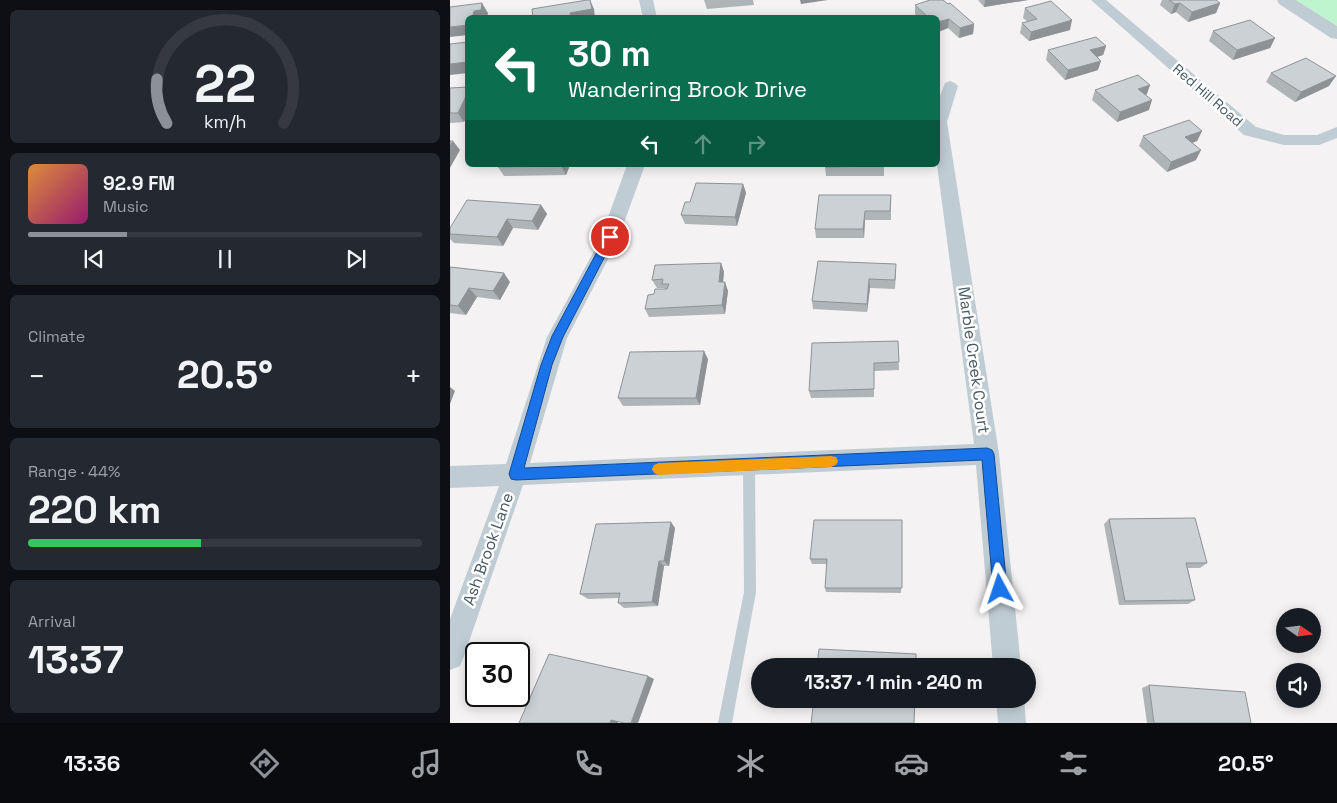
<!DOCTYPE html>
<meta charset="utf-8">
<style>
:root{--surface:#171b24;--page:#242831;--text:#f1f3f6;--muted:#9ea1a6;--line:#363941;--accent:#8c9099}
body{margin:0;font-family:"Space Grotesk",sans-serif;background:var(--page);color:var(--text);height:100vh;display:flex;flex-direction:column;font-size:19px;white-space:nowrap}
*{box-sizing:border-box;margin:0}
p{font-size:16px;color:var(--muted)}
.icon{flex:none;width:28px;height:28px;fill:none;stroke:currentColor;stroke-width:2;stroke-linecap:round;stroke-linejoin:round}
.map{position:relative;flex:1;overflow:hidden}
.sheet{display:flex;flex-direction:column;gap:10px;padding:10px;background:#0d0f14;width:450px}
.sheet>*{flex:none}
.guide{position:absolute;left:15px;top:15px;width:475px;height:152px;border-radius:8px;box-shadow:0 2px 12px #0003;background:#0b6e4f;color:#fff;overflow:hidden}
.needle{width:32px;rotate:104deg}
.controls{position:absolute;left:826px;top:608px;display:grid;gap:10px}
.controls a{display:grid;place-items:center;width:45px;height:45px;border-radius:50%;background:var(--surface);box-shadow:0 2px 12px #0003;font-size:25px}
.speed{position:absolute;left:15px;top:642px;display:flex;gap:10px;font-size:25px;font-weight:700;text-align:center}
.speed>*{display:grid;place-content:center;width:65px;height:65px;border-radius:50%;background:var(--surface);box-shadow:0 2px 12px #0003;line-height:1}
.speed .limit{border:2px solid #111;border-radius:8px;background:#fff;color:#111}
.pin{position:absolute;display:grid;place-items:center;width:42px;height:42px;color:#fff;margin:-21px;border:2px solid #fff;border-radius:50%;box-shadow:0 1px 5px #0007}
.me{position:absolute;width:55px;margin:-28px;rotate:355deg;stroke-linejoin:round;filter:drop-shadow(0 0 4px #0008)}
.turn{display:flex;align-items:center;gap:18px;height:105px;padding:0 20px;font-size:22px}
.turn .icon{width:65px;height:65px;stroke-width:2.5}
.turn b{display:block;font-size:35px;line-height:42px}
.lanes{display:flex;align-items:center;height:48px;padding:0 20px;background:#0003;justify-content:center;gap:25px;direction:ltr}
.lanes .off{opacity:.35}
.big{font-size:38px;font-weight:700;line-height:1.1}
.sheet .widget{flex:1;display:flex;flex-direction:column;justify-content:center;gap:8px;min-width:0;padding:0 18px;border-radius:8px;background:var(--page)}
.sheet .dial{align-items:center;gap:0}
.dial svg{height:130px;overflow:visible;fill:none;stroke:var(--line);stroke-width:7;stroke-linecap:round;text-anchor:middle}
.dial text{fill:var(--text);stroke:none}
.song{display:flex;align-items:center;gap:15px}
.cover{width:60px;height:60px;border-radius:8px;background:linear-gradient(135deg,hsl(30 70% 55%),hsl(320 70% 35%))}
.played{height:5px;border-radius:2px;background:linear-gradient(90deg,var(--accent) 25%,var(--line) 25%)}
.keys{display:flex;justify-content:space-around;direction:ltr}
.heat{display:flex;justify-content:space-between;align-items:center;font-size:28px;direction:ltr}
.charge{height:8px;border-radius:4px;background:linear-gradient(90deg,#34c759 44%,var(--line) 0)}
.trip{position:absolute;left:301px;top:658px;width:285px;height:50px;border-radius:25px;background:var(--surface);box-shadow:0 2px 12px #0003;font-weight:700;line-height:50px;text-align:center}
.dock{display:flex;height:80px;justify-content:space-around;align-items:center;background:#090b0e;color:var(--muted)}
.dock .icon{width:35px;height:35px}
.dock .on{color:var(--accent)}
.dock b{font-size:22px;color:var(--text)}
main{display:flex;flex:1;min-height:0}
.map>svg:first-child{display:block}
.green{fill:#bef5ce}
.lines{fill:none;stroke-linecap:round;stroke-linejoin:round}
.service{fill:#bfccd3;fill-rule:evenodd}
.minor{fill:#bfccd3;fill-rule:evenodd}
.tertiary{fill:#bfccd3;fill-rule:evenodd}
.wall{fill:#afb4b7}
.shaded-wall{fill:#8e9295}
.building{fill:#cbd1d5;stroke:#8e9295}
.route{fill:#1a73e8;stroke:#114b97}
.slow{fill:#f59e0b}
.labels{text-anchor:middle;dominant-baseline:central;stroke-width:5;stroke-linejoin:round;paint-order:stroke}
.far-street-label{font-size:14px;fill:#475963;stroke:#fff}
.street-label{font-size:16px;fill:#475963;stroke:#fff}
</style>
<main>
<section class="sheet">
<div class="widget dial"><svg viewBox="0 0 100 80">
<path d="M14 69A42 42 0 1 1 86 69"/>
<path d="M14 69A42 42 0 0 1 8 42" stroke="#8c9099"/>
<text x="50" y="56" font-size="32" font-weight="700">22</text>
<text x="50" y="72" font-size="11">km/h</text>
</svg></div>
<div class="widget">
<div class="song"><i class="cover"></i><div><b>92.9 FM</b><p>Music</p></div></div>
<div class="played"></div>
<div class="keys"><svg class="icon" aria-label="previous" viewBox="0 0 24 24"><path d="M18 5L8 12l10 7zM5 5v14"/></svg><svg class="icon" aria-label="pause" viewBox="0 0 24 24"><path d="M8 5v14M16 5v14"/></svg><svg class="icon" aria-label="next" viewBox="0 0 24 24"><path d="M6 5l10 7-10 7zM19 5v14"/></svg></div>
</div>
<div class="widget"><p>Climate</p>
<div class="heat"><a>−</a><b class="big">20.5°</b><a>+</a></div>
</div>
<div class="widget"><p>Range · 44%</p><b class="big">220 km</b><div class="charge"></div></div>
<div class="widget"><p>Arrival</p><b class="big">13:37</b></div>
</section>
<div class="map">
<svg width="887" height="723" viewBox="0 0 887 723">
<rect width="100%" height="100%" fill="#f5f2f3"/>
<!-- green -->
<path class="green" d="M846,0H887V26Z"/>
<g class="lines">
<!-- service -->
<path class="service" d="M299,460L303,461L305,465L306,592L282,723H268L294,592L293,465L295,461Z"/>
<!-- minor -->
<path class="minor" d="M189,0H203L207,18H193Z
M641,0H656L806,127L834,135H867L887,127V138L869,145H834L794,135Z
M500,81L505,83L508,86L497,122L549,454L571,666H543L526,465L73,485L14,656L10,666L0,670V619L49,486L0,488V466L56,464L97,337L149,242L177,165H195L167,242L117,338L80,463L524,444L487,165L488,101L495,83Z
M546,699H574L576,723H548Z"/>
<!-- tertiary -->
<path class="tertiary" d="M827,0H846L887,26V39L881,38L829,4Z"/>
</g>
<!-- wall -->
<path class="wall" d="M254,0H303L304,5L257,9Z
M528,0H578L534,7Z
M712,0H766L770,3L766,13L738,22L726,12L721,14L710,5Z
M465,5L524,24L523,34L509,38L498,28L488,32V18H468L465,14Z
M575,8L620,30L579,41L570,33L572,23L578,22L573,18Z
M763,31L825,38L820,48L783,60L759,41Z
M656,46L653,55L647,57L648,70L615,80L596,60L598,50Z
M821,73L879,86L845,102L816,82Z
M0,88L14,122L0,123Z
M645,90L697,94L696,95L699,110L667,122L642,100Z
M752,131L747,141L742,143L746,160L717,172L689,146L693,136Z
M49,165H120L116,175L54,176L48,167Z
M434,165V176H376L375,167Z
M293,184L296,193L287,226L235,224L231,215L240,202Z
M441,195V220H415L414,238H366L365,229Z
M91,205L97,214L88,230L63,228L53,246L4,243L0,239V228Z
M368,261L446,273L445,289L420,288L417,312L363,309L362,301Z
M271,263L274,272L273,282L278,291L275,314L199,317L195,309L204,294L215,289L214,288H207L202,280Z
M0,267L60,282L50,300L27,297L16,315L0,313Z
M448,341L449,370L424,371V397L361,398L359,391Z
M258,359L250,405L173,406L168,398Z
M659,519L757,563L750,568H738L745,600L738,604L669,605L654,524Z
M452,520L451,593L376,592L375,588L377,564H362L360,559Z
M225,528L219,566H214L208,606L174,608L168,603L169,598L138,599L130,594Z
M699,685L801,723H697L692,688Z"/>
<!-- shaded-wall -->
<path class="shaded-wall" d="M140,0L144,9L145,18H121L120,13Z
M350,0H378L351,4Z
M535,0H578L534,7Z
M32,3L38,13L37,18H22L24,11Z
M730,3L726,12L721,14L725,4Z
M770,3L766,13L738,22L742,12Z
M499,19L498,28L488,32V22Z
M622,20L620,30L579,41L581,32Z
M524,24L523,34L509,38L510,28Z
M18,25V35L0,37V27Z
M825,38L820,48L783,60L787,50Z
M656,46L653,55L637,60L640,50Z
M651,61L648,70L615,80L618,70Z
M18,62V73L0,75V64Z
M886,76L879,86L845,102L851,92Z
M700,85L697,94L685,99L688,89Z
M18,92V115L14,122L8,113Z
M702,100L699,110L667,122L670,112Z
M752,131L747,141L731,147L735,137Z
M3,141L10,150L0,168V146Z
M751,150L746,160L717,172L721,162Z
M111,165H120L116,175L111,166Z
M293,184L296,193L287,226L285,217Z
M91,205L97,214L88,230L82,221Z
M415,211V220L414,238L413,229Z
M57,219L63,228L53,246L47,237Z
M271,263L274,272L272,291L269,282Z
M54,273L60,282L50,300L43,291Z
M419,279L420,288L417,312V304Z
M275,282L278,291L275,314L272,305Z
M19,288L27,297L16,315L8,306Z
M254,351L258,359L250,405L246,398Z
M0,387L5,391L0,404Z
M221,522L225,528L219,566L214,561Z
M209,561L214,566L208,606L202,602Z
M198,676L204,679L188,723H181Z
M161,720L168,721V723H160Z"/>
<!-- building -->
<path class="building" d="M137,0H140L142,9L120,13L121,18H83L82,9Z
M480,0H493L498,4L500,3L524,24L510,28L499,19L488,22V18H479L465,5Z
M719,0H766L770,3L742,12L730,3L725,4Z
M601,1L622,20L581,32L572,23L587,19L575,8Z
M32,3L31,10L24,11L22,18H18V25L0,27V7Z
M308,16V18H293Z
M800,20L825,38L787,50L763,31Z
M646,37L656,46L640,50L651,61L618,70L598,50Z
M18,42V62L0,64V44Z
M856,58L886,76L851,92L821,73Z
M688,75L700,85L688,89L702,100L670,112L645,90Z
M18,87V92L8,113H0V88Z
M739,120L752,131L735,137L751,150L721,162L693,136Z
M0,141H3L0,146Z
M49,165H111V166L48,167Z
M375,165H434V166L375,167Z
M246,183L293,184L285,217L231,215L235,202H240Z
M369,195H441L440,211H415L413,229H365Z
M17,200L91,205L82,221L57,219L47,237L0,234V228Z
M368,261L446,264L445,280L419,279L417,304L362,301Z
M271,263L269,282H275L272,305L195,309L198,295L204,294L205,289H217L219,284H212L213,279L202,280L205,265Z
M0,267L54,273L43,291L19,288L8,306L0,305Z
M448,341L449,362L424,363V389L359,391L362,343Z
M254,351L246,398H168L180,352Z
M745,518L757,563H736L745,600L675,601L659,519Z
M364,520H452V588H375L377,559H360Z
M221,522L214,561H209L202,602L168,603L170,593L130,594L146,524Z
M369,649L466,654V666H367Z
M99,654L198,676L181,723H174L161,720L160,723H69Z
M699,685L795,692L801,723H704Z
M364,699H465L464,723H361Z"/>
<!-- route -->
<path class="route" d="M160,233L165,237L113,337L102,365L74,468L537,448L542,450L544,454L557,589L555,594L550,596L545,594L543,589L532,460L66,480L61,479L59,474L91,365L102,336L155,237Z"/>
<!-- slow -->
<path class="slow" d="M381,456L386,457L388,461L386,465L381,467L209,475L204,473L202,469L204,465L209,463Z"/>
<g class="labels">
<!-- far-street labels -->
<g class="far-street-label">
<text transform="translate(758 95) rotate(41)">Red Hill Road</text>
</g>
<!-- street labels -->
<g class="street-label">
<text transform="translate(524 360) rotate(82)">Marble Creek Court</text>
<text transform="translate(38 549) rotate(-70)">Ash Brook Lane</text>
</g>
</g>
</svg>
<div class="controls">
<a><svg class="needle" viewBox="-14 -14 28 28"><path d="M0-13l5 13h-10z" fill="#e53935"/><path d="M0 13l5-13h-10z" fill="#9ea1a6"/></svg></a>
<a><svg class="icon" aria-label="sound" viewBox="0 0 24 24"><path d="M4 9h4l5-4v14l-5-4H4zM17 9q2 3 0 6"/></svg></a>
</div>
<div class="speed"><div class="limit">30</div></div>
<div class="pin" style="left:160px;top:237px;background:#d93025"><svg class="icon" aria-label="arrive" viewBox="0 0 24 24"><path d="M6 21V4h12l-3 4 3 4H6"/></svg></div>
<svg class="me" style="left:550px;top:589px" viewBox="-20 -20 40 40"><path d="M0-17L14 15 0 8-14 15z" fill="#1a73e8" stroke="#fff" stroke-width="4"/></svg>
<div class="trip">13:37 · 1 min · 240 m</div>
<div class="guide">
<div class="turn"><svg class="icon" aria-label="left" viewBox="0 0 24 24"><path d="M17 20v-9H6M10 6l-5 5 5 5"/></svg><div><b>30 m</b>Wandering Brook Drive</div></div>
<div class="lanes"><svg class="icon" aria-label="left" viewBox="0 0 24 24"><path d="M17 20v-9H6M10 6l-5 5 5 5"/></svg><svg class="icon off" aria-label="ahead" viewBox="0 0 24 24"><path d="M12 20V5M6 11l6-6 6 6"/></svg><svg class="icon off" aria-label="right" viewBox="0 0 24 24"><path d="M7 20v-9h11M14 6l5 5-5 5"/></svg></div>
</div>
</div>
</main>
<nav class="dock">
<b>13:36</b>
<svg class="icon on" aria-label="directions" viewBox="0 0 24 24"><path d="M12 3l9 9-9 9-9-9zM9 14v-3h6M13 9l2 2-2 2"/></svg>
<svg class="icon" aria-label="music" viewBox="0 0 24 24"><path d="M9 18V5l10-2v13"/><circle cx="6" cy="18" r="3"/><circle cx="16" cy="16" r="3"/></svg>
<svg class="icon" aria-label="phone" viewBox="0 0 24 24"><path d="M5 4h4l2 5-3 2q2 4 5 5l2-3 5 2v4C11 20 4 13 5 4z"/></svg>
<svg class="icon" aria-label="climate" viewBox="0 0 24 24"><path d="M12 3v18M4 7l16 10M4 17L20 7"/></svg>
<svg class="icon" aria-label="car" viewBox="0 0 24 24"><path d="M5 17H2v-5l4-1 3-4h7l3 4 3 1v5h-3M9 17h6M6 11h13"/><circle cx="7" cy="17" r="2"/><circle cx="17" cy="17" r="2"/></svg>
<svg class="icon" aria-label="filters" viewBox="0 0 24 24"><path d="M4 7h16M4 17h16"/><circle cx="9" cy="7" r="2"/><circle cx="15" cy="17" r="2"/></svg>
<b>20.5°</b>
</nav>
